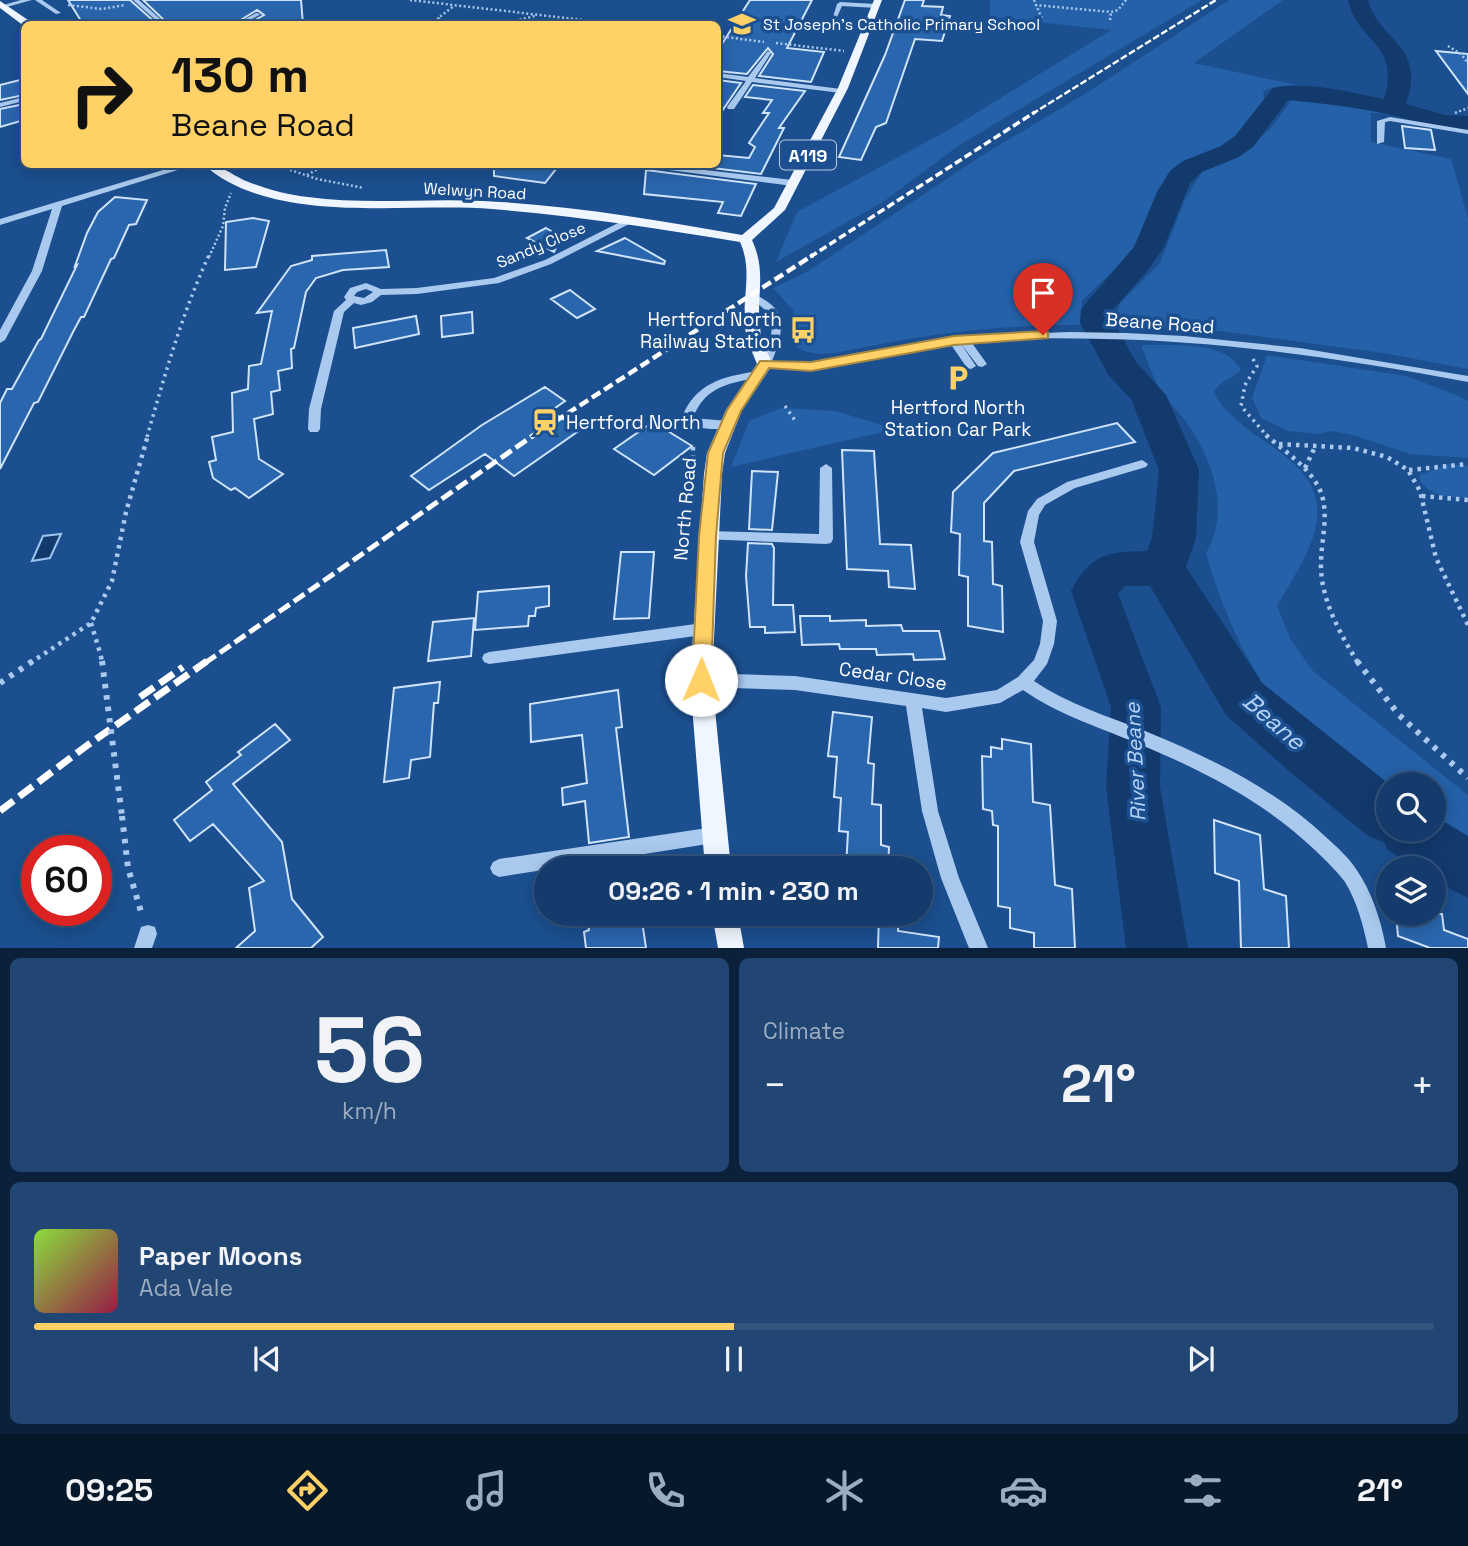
<!DOCTYPE html>
<meta charset="utf-8">
<style>
:root{--surface:#143b6b;--page:#214673;--text:#f1f3f6;--muted:#9dadc1;--line:#33557e;--accent:#ffd166}
body{margin:0;font-family:"Space Grotesk",sans-serif;background:var(--page);color:var(--text);height:100vh;display:flex;flex-direction:column;font-size:26px;white-space:nowrap}
*{box-sizing:border-box;margin:0}
p{font-size:23px;color:var(--muted)}
.icon{flex:none;width:38px;height:38px;fill:none;stroke:currentColor;stroke-width:2;stroke-linecap:round;stroke-linejoin:round}
.map{position:relative;height:948px;overflow:hidden}
.side{display:flex;flex-direction:column;gap:10px;padding:10px;background:#0b203b;flex:1}
.side>*{flex:none}
.guide{position:absolute;left:21px;top:21px;width:700px;height:147px;border-radius:10px;box-shadow:0 4px 18px #0003,0 0 0 2px var(--line);background:#ffd166;color:#111;overflow:hidden}
.controls{position:absolute;left:1376px;top:772px;display:grid;gap:14px}
.controls a{display:grid;place-items:center;width:70px;height:70px;border-radius:50%;background:var(--surface);box-shadow:0 4px 18px #0003,0 0 0 2px var(--line);font-size:35px}
.speed{position:absolute;left:21px;top:835px;display:flex;gap:14px;font-size:35px;font-weight:700;text-align:center}
.speed>*{display:grid;place-content:center;width:91px;height:91px;border-radius:50%;background:var(--surface);box-shadow:0 4px 18px #0003,0 0 0 2px var(--line);line-height:1}
.speed .limit{border:10px solid #d22;background:#fff;color:#111}
.pin{position:absolute;display:grid;place-items:center;width:60px;height:60px;color:#fff;margin:-72px -30px;border-radius:50% 50% 50% 0;rotate:-45deg;box-shadow:0 0 7px #0007}
.pin .icon{rotate:45deg}
.me{position:absolute;width:77px;margin:-38px;rotate:1deg;stroke-linejoin:round;filter:drop-shadow(0 0 5px #0008)}
.turn{display:flex;align-items:center;gap:24px;height:147px;padding:0 35px;font-size:32px}
.turn .icon{width:91px;height:91px;stroke-width:2.5}
.turn b{display:block;font-size:49px;line-height:60px}
.big{font-size:52px;font-weight:700;line-height:1.1}
.side .widget{flex:1;display:flex;flex-direction:column;justify-content:center;gap:10px;min-width:0;padding:0 24px;border-radius:10px;background:var(--page)}
.side .dial{align-items:center;gap:0}
.dial b{font-size:91px;line-height:1}
.song{display:flex;align-items:center;gap:21px}
.cover{width:84px;height:84px;border-radius:10px;background:linear-gradient(135deg,hsl(90 70% 55%),hsl(340 70% 35%))}
.played{height:7px;border-radius:4px;background:linear-gradient(90deg,var(--accent) 50%,var(--line) 50%)}
.keys{display:flex;justify-content:space-around;direction:ltr}
.heat{display:flex;justify-content:space-between;align-items:center;font-size:38px;direction:ltr}
.side .tiles{flex:1;display:grid;gap:10px;grid-template-columns:1fr 1fr}
.widget:last-child{grid-column:span 2}
.trip{position:absolute;left:534px;top:856px;width:399px;height:70px;border-radius:35px;background:var(--surface);box-shadow:0 4px 18px #0003,0 0 0 2px var(--line);font-weight:700;line-height:70px;text-align:center}
.menu{display:flex;height:112px;justify-content:space-around;align-items:center;background:#08182b;color:var(--muted)}
.menu .icon{width:49px;height:49px}
.menu .on{color:var(--accent)}
.menu b{font-size:32px;color:var(--text)}
.map>svg:first-child{display:block}
.green{fill:#2461a8}
.water{fill:#123a6d;stroke:#9cc4f0;stroke-width:2}
.lines{fill:none;stroke-linecap:round;stroke-linejoin:round}
.river{fill:#123a6d;fill-rule:evenodd}
.building{fill:#2a66ad;stroke:#cfe3fa;stroke-width:2}
.path-far3{stroke:#a9c9ee;stroke-width:2.5;stroke-dasharray:2 2.5;stroke-linecap:butt}
.path-far2{stroke:#a9c9ee;stroke-width:3.5;stroke-dasharray:2.5 4.5;stroke-linecap:butt}
.path-far1{stroke:#a9c9ee;stroke-width:4.5;stroke-dasharray:3.5 5;stroke-linecap:butt}
.path{stroke:#a9c9ee;stroke-width:6;stroke-dasharray:4.5 7;stroke-linecap:butt}
.minor{fill:#a9c9ee;fill-rule:evenodd}
.major{fill:#f0f6ff;fill-rule:evenodd}
.rail-far4{stroke:#fff;stroke-width:2.5;stroke-dasharray:7 2.5;stroke-linecap:butt}
.rail-far3{stroke:#fff;stroke-width:3.5;stroke-dasharray:8 3.5;stroke-linecap:butt}
.rail-far2{stroke:#fff;stroke-width:4.5;stroke-dasharray:10 4.5;stroke-linecap:butt}
.rail-far1{stroke:#fff;stroke-width:5;stroke-dasharray:13 5;stroke-linecap:butt}
.rail{stroke:#fff;stroke-width:7;stroke-dasharray:17 7;stroke-linecap:butt}
.path-bridge-far1{stroke:#a9c9ee;stroke-width:4.5;stroke-dasharray:3.5 5;stroke-linecap:butt}
.path-bridge{stroke:#a9c9ee;stroke-width:6;stroke-dasharray:4.5 7;stroke-linecap:butt}
.route{fill:#ffd166;stroke:#a68842;stroke-width:2}
.labels{text-anchor:middle;dominant-baseline:central;stroke-width:7;stroke-linejoin:round;paint-order:stroke}
.far-poi-label{font-size:16px;fill:#fff;stroke:#1b4f8f;text-anchor:start}
.far-street-label{font-size:16px;fill:#fff;stroke:#1b4f8f}
.shield{fill:#1b4f8f;stroke:#bbcadd;stroke-width:2}
.shield-label{font-size:18px;font-weight:bold;fill:#fff}
.poi-label{font-size:19px;fill:#fff;stroke:#1b4f8f;text-anchor:end}
.street-label{font-size:19px;fill:#fff;stroke:#1b4f8f}
.water-label{font-size:21px;font-style:italic;fill:#b5d3f5;stroke:#1b4f8f}
.near-water-label{font-size:24px;font-style:italic;fill:#b5d3f5;stroke:#1b4f8f}
</style>
<div class="map">
<svg width="1468" height="948" viewBox="0 0 1468 948">
<rect width="100%" height="100%" fill="#1b4f8f"/>
<!-- green -->
<path class="green" d="M990,0H1202L958,146L883,202L776,262L797,212L952,128L1111,30L990,17Z
M1229,0H1283L1194,63L1330,92C1312,90 1278,80 1263,92L1265,102L1252,124L1238,139L1190,160L1177,168L1169,177L1154,212L1151,225L1123,261L1082,301V325C1001,325 939,332 860,348C840,352 815,359 797,347L793,310L773,288L807,272L981,156L1088,92Z
M1294,97L1373,107L1406,114L1371,113V142L1451,159L1468,218V369L1389,354L1220,331L1118,326L1116,317L1120,303L1160,263L1184,202L1205,166L1249,148L1270,129Z
M1141,345C1171,346 1225,339 1241,370C1233,379 1220,380 1214,392C1221,409 1240,423 1254,434C1267,443 1281,452 1293,463C1344,508 1303,560 1277,606L1291,640L1313,671L1468,795V853L1430,830H1433V784H1388V801C1353,775 1313,750 1285,715C1248,668 1222,611 1206,553C1230,512 1214,465 1190,427C1181,414 1169,403 1160,389C1152,376 1147,359 1141,345Z
M1267,355L1407,376L1461,397L1468,401V458L1410,454L1353,435L1331,431L1318,434L1288,431L1261,418L1252,398Z
M781,408L835,411L896,429L731,467L749,421Z
M1449,464L1468,466V498C1450,497 1427,497 1419,478L1420,475Z"/>
<!-- water -->
<path class="water" d="M61,534L50,558L32,561L43,536Z"/>
<g class="lines">
<!-- river -->
<path class="river" d="M1348,0H1368C1378,41 1427,44 1406,104L1445,115L1468,116V130C1439,129 1414,120 1387,114C1353,107 1321,103 1288,100L1253,147L1239,157L1202,172L1190,183L1164,247L1148,270L1113,310L1114,323L1136,362L1166,395L1199,470L1196,538L1186,567L1262,683L1389,784L1388,830H1433V815L1468,836V898L1433,880V868H1415L1387,849L1384,842L1368,836L1290,772L1226,715L1150,586H1125L1118,594L1161,707L1160,787L1188,948H1126L1106,787L1111,707L1071,591C1091,553 1108,552 1147,551L1152,538L1159,470L1131,399L1109,376L1080,323L1081,309L1134,247L1157,192L1170,171L1183,161L1221,146L1235,136L1273,88C1305,80 1352,93 1384,99C1401,42 1357,43 1348,0Z"/>
</g>
<!-- building -->
<path class="building" d="M68,0H130L157,24H83Z
M143,0H301L303,24H248L264,15L257,10L234,24H168Z
M750,0H812L787,48L824,52L811,82L759,76L773,54L768,48L747,74L718,71V50Z
M905,0H924L922,6L943,7L941,15L950,16L942,41L915,39L886,123L876,127L861,160L839,157L885,55Z
M1436,51L1468,54V94Z
M24,79V95L0,100V85Z
M718,80L741,83L718,117Z
M753,85L805,91L779,128H784L761,174L680,164H718V155L749,158L755,147L749,143L769,113H763L772,100L745,97Z
M24,104V120L0,127V109Z
M1402,126L1431,130L1435,150L1405,148Z
M494,164H560L545,183L494,176Z
M646,170L756,184L741,216L718,213L723,202L644,194Z
M115,197L147,200L136,224L129,225L114,258L111,259L84,317H81L73,332L38,402L34,403L0,469V403L7,389H12L39,340L41,339L77,265L75,266L87,233L98,212Z
M253,218L269,221L256,267L225,270L226,222Z
M546,228L561,237L554,252L527,238Z
M625,238L665,261L664,264L597,251Z
M386,250L389,267L343,270L316,278L306,292L294,348L291,349L292,368L278,371L280,390L271,392L273,414L254,419L259,459L283,474L249,498L235,488L231,490L213,478L209,462L216,460L212,437L233,432L232,393L248,389L249,366L261,364L272,311L257,313L291,266L312,260V256Z
M570,290L595,309L577,318L551,299Z
M472,312L473,333L442,337L441,316Z
M416,316L419,334L355,348L353,328Z
M545,387L565,401L551,411L580,430L514,476L485,454L429,490L411,476L482,425Z
M653,422L692,446L654,475L614,449Z
M1117,423L1135,442L1014,471L984,503V541L992,542L993,584L1002,586L1003,632L968,626V577L959,575L960,534L951,532L953,492L993,453Z
M842,450L874,451L880,544L911,545L915,589L889,587L888,571L847,569Z
M752,471L778,472L772,530L749,529Z
M748,543L772,544L774,548L773,605H793L795,632L765,633V627H750L746,576Z
M621,552H654L649,618L614,619Z
M549,586V606L536,608L535,616H529L528,626L475,630L478,592Z
M800,616H830V621L866,620V626L901,625L903,631H939L945,659L914,660L913,654L877,655L876,649H840L839,644L802,645Z
M474,618L471,656L428,661L433,622Z
M440,682L438,703H434L430,757L411,760L409,778L384,782L394,688Z
M618,690L622,727L616,728L629,837L589,843L585,801L563,805L562,788L587,783L582,735L531,742L530,704Z
M833,712L872,717L868,763L874,764L872,804L881,805V845L889,847L888,868H846L848,832L839,831L841,798L834,797L837,757L828,756Z
M275,724L290,740L233,784L282,842L292,899L323,937L311,948H236L255,931L249,888L264,881L213,824L190,841L174,820L212,790L206,782L241,755L238,752Z
M1002,739L1031,744L1033,802L1050,805L1055,885L1072,889L1075,948H1034V933L1010,928V908L998,906V826L993,825L992,811L983,809L982,756L991,757V747L1002,749Z
M1214,820L1260,835L1264,889L1286,896L1289,948H1241L1239,881L1215,873Z
M632,859L633,868H592L591,865Z
M587,914H641L646,948H586L584,932L589,930Z
M879,914H899L898,931L939,937L938,948H878Z
M1396,914H1442L1444,930L1468,939V948H1430L1398,936Z"/>
<g class="lines">
<!-- path-far3 -->
<path class="path-far3" d="M410,0L618,24
M1034,0L1042,19
M68,5L102,9L125,5
M1035,5L1111,12L1118,10L1126,0
M1110,20L1111,12
M447,24L438,18L454,6
M502,24L535,16
M718,36L764,42
M776,43L844,51
M1448,46L1461,54L1468,63
M1455,113L1468,108
M273,164L317,179L364,188
M307,175L327,164
M209,257L223,226L225,208L231,193"/>
<!-- path-far2 -->
<path class="path-far2" d="M1253,359L1257,366L1245,385L1241,406L1268,437
M785,406L796,422
M147,437C165,374 182,314 209,255"/>
<!-- path-far1 -->
<path class="path-far1" d="M1266,435C1285,452 1307,465 1319,488C1331,513 1320,542 1321,568C1322,602 1341,635 1358,663
M1279,444L1353,448L1387,457L1408,470L1420,491L1436,558L1468,625
M693,447V461
M1305,468L1314,449
M1409,470L1468,464
M1422,496L1468,500
M91,623L101,656
M30,663L91,623L112,581L126,512L148,435"/>
<!-- path -->
<path class="path" d="M1357,661L1399,715L1468,778
M0,683L33,661
M122,816L128,868L142,915"/>
<!-- minor -->
<path class="minor" d="M21,0H32L3,8L0,6Z
M35,0H42L61,13L56,14Z
M133,0H139L166,24H160Z
M840,2L876,4L879,6L876,8L842,6L837,17H833L837,4Z
M256,13L261,14L243,24H236Z
M768,51L771,53L755,78L841,89L845,91L841,93L752,82L734,109H728L727,107L746,81L718,77V73L748,77Z
M24,97V101L0,107V103Z
M1390,117L1468,130V134L1390,121L1385,122L1384,142L1377,144V121Z
M183,164H197L62,206L42,271L5,340L0,343V330L32,271L52,209L0,225V219Z
M622,164H652L793,180L797,183L793,186Z
M628,218L632,221L631,223L551,264L499,283L417,294L381,295L372,302L361,305L354,303L344,312L321,409L320,429L318,432H310L308,429L309,409L334,311L346,300L344,297L350,288L366,283L381,289L417,288L494,278L545,260ZM366,289L373,292L364,298L354,296L357,292Z
M755,295C790,309 783,333 772,361L807,363L838,359L964,336L1069,332L1126,333L1184,336L1300,348L1468,376V382C1348,360 1227,341 1105,339C1060,338 1016,337 972,343L987,364L982,367L978,366L961,344L976,366L971,369L967,368L952,346L813,369L765,367L760,364C766,350 778,328 768,313C763,307 756,303 750,298Z
M758,371L763,374L762,376C731,384 706,384 693,418L728,421L732,422L734,425L732,428C717,430 692,430 681,419C696,382 722,377 758,371Z
M1142,460L1148,464L1146,467L1075,488L1045,505L1039,515L1034,542L1057,621L1054,644L1047,664L1034,681C1068,704 1107,716 1145,731C1211,758 1275,789 1327,838C1337,847 1348,857 1356,869C1372,892 1381,920 1386,948H1368C1363,924 1357,902 1345,882C1337,871 1326,861 1316,851C1264,801 1200,769 1134,742C1096,726 1057,714 1023,690L1000,703L946,712L922,708L938,811L959,878L988,948H969L941,878L922,811L906,706L795,690L701,687L696,685L693,680L696,675L701,673L795,676L946,698L997,690L1018,677L1034,660L1040,644L1043,621L1020,542L1028,511L1037,499L1067,482Z
M826,464L832,468L833,539L831,543L826,544L702,539L700,536L702,533L707,531L819,534L820,468Z
M703,623L708,625L710,629L708,633L703,635L489,664L484,662L482,658L484,654L489,652Z
M714,827L720,829L723,835L720,841L714,843L499,877L493,874L490,868L493,862L499,859Z
M148,925L155,927L157,934L152,948H134L141,927Z"/>
<!-- major -->
<path class="major" d="M874,0H882L848,88L785,210L752,240C767,273 756,294 760,327C761,341 767,352 773,364L742,410L725,453L722,474L712,680L731,868H705L690,680L704,474L707,453L726,410L757,364C752,351 746,340 745,326C742,296 753,271 740,242C658,228 575,216 492,209C405,202 273,227 203,164C221,164 230,174 246,181C266,189 287,195 308,197C366,205 425,198 483,201C570,205 657,220 742,235L774,208L838,88Z
M0,1L31,22L32,24L24,26L0,8Z
M712,914H738L744,948H718Z"/>
<!-- rail-far4 -->
<path class="rail-far4" d="M1032,114L1216,0"/>
<!-- rail-far3 -->
<path class="rail-far3" d="M810,257L1035,112"/>
<!-- rail-far2 -->
<path class="rail-far2" d="M531,437L813,255"/>
<!-- rail-far1 -->
<path class="rail-far1" d="M205,663L534,435"/>
<!-- rail -->
<path class="rail" d="M140,697L183,667
M0,811L85,747L207,661"/>
<!-- path-bridge-far1 -->
<path class="path-bridge-far1" d="M101,656L102,663"/>
<!-- path-bridge -->
<path class="path-bridge" d="M102,661L122,816"/>
</g>
<!-- route -->
<path class="route" d="M1043,331L1048,332V338L954,345L811,371L769,368L741,411L723,453L716,536L711,680L708,686L701,689L694,686L692,680L699,536L708,453L727,410L760,361L811,362L954,336Z"/>
<!-- icons -->
<defs>
<symbol id="school-bare" viewBox="-9 -9 18 18"><path d="M0-5L7-2L0 1L-7-2ZM-4 1L0 2.5L4 1V4Q0 6-4 4Z" fill="#ffd166" stroke="#1b4f8f" stroke-width="2.5" paint-order="stroke"/></symbol>
<symbol id="bus-bare" viewBox="-9 -9 18 18"><path d="M-5-6H5V4H4V6H2V4H-2V6H-4V4H-5ZM-3.5-4V0h7V-4ZM-3.5 1.2v1.5H-2V1.2ZM2 1.2v1.5H3.5V1.2Z" fill="#ffd166" stroke="#1b4f8f" stroke-width="2.5" paint-order="stroke"/></symbol>
<symbol id="parking-bare" viewBox="-9 -9 18 18"><path d="M-3.5-5.5H1a3.5 3.5 0 0 1 0 7H-1V5.5H-3.5ZM-1-3.4V-.6H.8a1.4 1.4 0 0 0 0-2.8Z" fill="#ffd166" stroke="#1b4f8f" stroke-width="2.5" paint-order="stroke"/></symbol>
<symbol id="station-bare" viewBox="-9 -9 18 18"><path d="M-3-6H3Q5-6 5-4V2Q5 4 3 4L4.5 6H3L1.5 4h-3L-3 6H-4.5L-3 4Q-5 4-5 2V-4Q-5-6-3-6ZM-3.5-4v3h7v-3ZM-3.5 1v1.5H-2V1ZM2 1v1.5H3.5V1Z" fill="#ffd166" stroke="#1b4f8f" stroke-width="2.5" paint-order="stroke"/></symbol>
</defs>
<g fill-rule="evenodd">
<use href="#school-bare" x="723" y="5" width="38" height="38"/>
<use href="#bus-bare" x="784" y="311" width="38" height="38"/>
<use href="#parking-bare" x="939" y="359" width="38" height="38"/>
<use href="#station-bare" x="526" y="403" width="38" height="38"/>
</g>
<g class="labels">
<!-- far-poi labels -->
<g class="far-poi-label">
<text x="763" y="24">St Joseph's Catholic Primary School</text>
</g>
<!-- far-street labels -->
<g class="far-street-label">
<text transform="translate(475 191) rotate(3)">Welwyn Road</text>
<text transform="translate(541 245) rotate(-23)">Sandy Close</text>
</g>
<!-- shield labels -->
<rect class="shield" x="780" y="140.5" width="56" height="29" rx="5"/>
<g class="shield-label">
<text x="808" y="155">A119</text>
</g>
<!-- poi labels -->
<g class="poi-label">
<text x="782" y="319">Hertford North<tspan x="782" dy="22">Railway Station</tspan></text>
<text x="958" y="407" text-anchor="middle">Hertford North<tspan x="958" dy="22">Station Car Park</tspan></text>
<text x="566" y="422" text-anchor="start">Hertford North</text>
</g>
<!-- street labels -->
<g class="street-label">
<text transform="translate(1160 323) rotate(4)">Beane Road</text>
<text transform="translate(685 509) rotate(-85)">North Road</text>
<text transform="translate(893 676) rotate(8)">Cedar Close</text>
</g>
<!-- water labels -->
<g class="water-label">
<text transform="translate(1135 762) rotate(-93)">River Beane</text>
</g>
<!-- near-water labels -->
<g class="near-water-label">
<text transform="translate(1274 721) rotate(41)">Beane</text>
</g>
</g>
</svg>
<div class="controls">
<a><svg class="icon" aria-label="search" viewBox="0 0 24 24"><circle cx="10" cy="10" r="6"/><path d="M15 15l6 6"/></svg></a>
<a><svg class="icon" aria-label="layers" viewBox="0 0 24 24"><path d="M12 4l9 5-9 5-9-5zM3 14l9 5 9-5"/></svg></a>
</div>
<div class="speed"><div class="limit">60</div></div>
<div class="pin" style="left:1043px;top:335px;background:#d93025"><svg class="icon" aria-label="arrive" viewBox="0 0 24 24"><path d="M6 21V4h12l-3 4 3 4H6"/></svg></div>
<svg class="me" style="left:701px;top:680px" viewBox="-20 -20 40 40"><circle r="19" fill="#fff"/><path d="M0-13L10 11 0 6-10 11z" fill="#ffd166"/></svg>
<div class="trip">09:26 · 1 min · 230 m</div>
<div class="guide">
<div class="turn"><svg class="icon" aria-label="right" viewBox="0 0 24 24"><path d="M7 20v-9h11M14 6l5 5-5 5"/></svg><div><b>130 m</b>Beane Road</div></div>
</div>
</div>
<section class="side">
<div class="tiles">
<div class="widget dial"><b>56</b><p>km/h</p></div>
<div class="widget"><p>Climate</p>
<div class="heat"><a>−</a><b class="big">21°</b><a>+</a></div>
</div>
<div class="widget">
<div class="song"><i class="cover"></i><div><b>Paper Moons</b><p>Ada Vale</p></div></div>
<div class="played"></div>
<div class="keys"><svg class="icon" aria-label="previous" viewBox="0 0 24 24"><path d="M18 5L8 12l10 7zM5 5v14"/></svg><svg class="icon" aria-label="pause" viewBox="0 0 24 24"><path d="M8 5v14M16 5v14"/></svg><svg class="icon" aria-label="next" viewBox="0 0 24 24"><path d="M6 5l10 7-10 7zM19 5v14"/></svg></div>
</div>
</div>
</section>
<nav class="menu">
<b>09:25</b>
<svg class="icon on" aria-label="directions" viewBox="0 0 24 24"><path d="M12 3l9 9-9 9-9-9zM9 14v-3h6M13 9l2 2-2 2"/></svg>
<svg class="icon" aria-label="music" viewBox="0 0 24 24"><path d="M9 18V5l10-2v13"/><circle cx="6" cy="18" r="3"/><circle cx="16" cy="16" r="3"/></svg>
<svg class="icon" aria-label="phone" viewBox="0 0 24 24"><path d="M5 4h4l2 5-3 2q2 4 5 5l2-3 5 2v4C11 20 4 13 5 4z"/></svg>
<svg class="icon" aria-label="climate" viewBox="0 0 24 24"><path d="M12 3v18M4 7l16 10M4 17L20 7"/></svg>
<svg class="icon" aria-label="car" viewBox="0 0 24 24"><path d="M5 17H2v-5l4-1 3-4h7l3 4 3 1v5h-3M9 17h6M6 11h13"/><circle cx="7" cy="17" r="2"/><circle cx="17" cy="17" r="2"/></svg>
<svg class="icon" aria-label="filters" viewBox="0 0 24 24"><path d="M4 7h16M4 17h16"/><circle cx="9" cy="7" r="2"/><circle cx="15" cy="17" r="2"/></svg>
<b>21°</b>
</nav>
